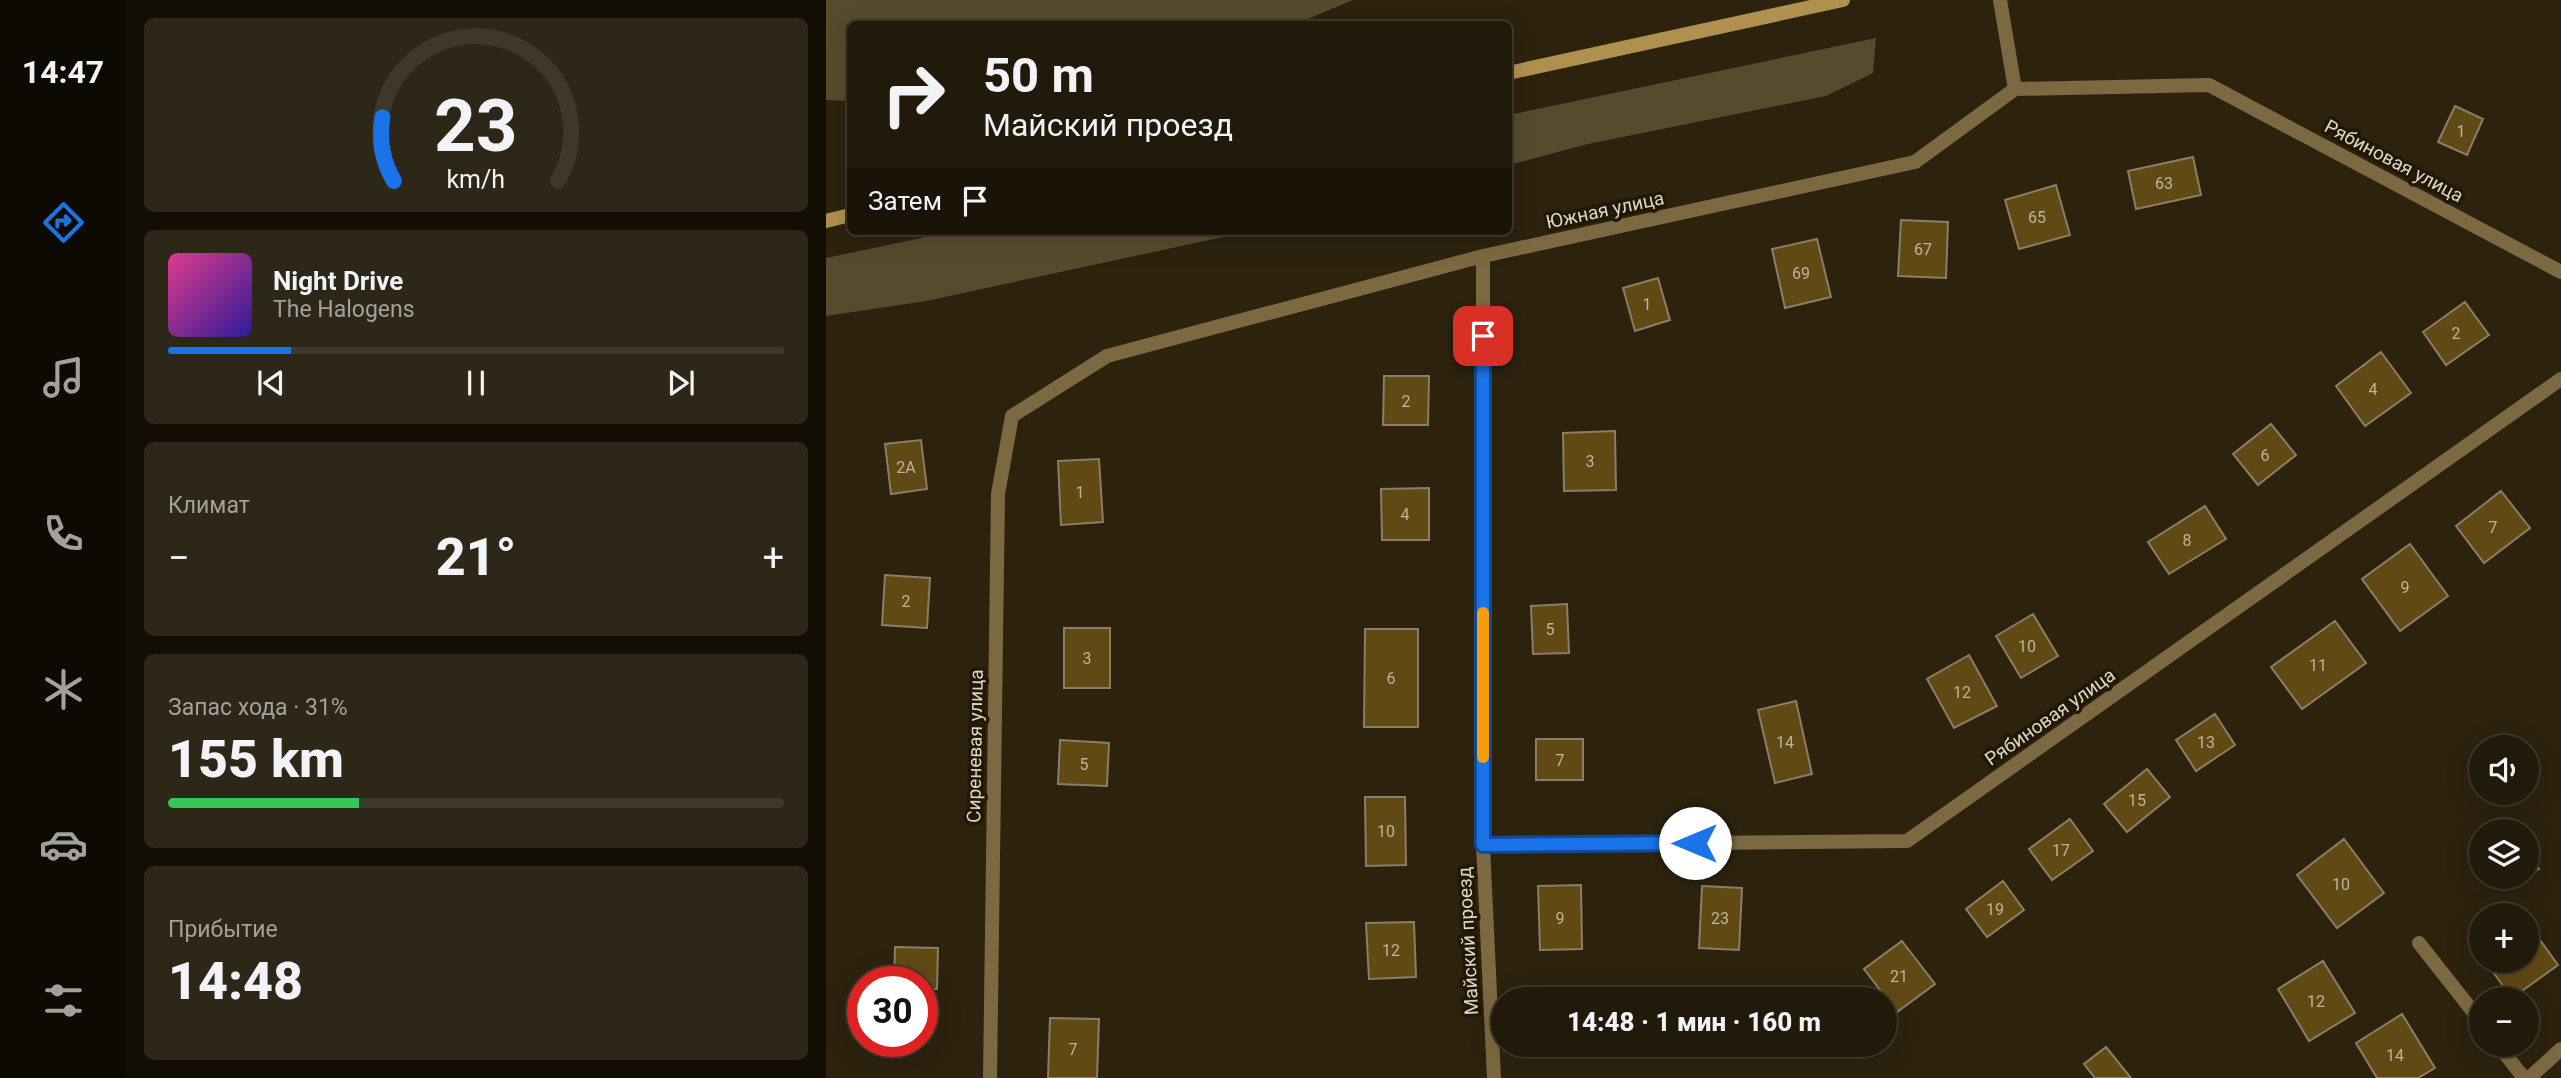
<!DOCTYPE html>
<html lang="ru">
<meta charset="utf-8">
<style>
:root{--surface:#211a0a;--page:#2d2718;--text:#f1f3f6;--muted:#a2a19c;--line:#3e382b;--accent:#1a73e8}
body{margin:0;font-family:Roboto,sans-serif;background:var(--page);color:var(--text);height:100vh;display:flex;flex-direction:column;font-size:26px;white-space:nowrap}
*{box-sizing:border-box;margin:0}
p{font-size:23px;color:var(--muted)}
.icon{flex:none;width:38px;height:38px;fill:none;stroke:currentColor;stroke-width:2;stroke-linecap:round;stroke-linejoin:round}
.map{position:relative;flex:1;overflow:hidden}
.side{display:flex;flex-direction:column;gap:18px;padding:18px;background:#120e06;width:700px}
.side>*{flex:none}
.guide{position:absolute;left:21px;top:21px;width:665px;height:214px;border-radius:10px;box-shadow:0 7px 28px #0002,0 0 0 2px var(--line);background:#211a0a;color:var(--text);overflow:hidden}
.tools{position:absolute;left:1643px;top:735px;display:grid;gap:14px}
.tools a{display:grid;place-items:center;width:70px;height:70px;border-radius:50%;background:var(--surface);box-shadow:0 7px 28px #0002,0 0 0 2px var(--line);font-size:35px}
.speed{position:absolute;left:21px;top:966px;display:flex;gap:14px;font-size:35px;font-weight:700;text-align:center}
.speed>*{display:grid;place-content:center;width:91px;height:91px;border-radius:50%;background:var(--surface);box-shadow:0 7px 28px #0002,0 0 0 2px var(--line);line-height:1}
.speed .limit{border:10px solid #d22;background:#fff;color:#111}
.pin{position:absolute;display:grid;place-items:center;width:60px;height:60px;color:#fff;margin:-30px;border-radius:14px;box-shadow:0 4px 10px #0006}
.me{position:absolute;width:77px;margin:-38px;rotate:270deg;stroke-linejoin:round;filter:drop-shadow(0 0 5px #0008)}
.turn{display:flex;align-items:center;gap:24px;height:147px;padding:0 21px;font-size:32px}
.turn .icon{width:91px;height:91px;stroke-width:2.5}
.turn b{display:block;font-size:49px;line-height:60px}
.then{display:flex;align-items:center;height:66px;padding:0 21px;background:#0003;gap:14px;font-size:26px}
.big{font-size:52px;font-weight:800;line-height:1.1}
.side .widget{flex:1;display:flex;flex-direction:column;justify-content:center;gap:10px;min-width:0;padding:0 24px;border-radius:10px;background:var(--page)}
.side .dial{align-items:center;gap:0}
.dial svg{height:182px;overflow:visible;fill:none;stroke:var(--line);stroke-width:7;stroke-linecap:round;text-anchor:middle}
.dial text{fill:var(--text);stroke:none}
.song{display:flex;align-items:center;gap:21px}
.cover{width:84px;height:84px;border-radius:10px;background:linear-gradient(135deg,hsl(330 70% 55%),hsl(250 70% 35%))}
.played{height:7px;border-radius:4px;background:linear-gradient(90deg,var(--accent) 20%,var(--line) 20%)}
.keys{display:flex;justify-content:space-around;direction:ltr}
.heat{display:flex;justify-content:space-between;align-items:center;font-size:38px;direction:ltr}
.charge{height:10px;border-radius:5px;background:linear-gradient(90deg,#34c759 31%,var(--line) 0)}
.trip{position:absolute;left:665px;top:987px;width:406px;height:70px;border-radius:35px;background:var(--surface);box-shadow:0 7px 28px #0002,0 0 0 2px var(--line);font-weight:800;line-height:70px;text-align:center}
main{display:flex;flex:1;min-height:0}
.tab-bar{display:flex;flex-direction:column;width:126px;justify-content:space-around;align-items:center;background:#0d0a04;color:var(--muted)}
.tab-bar .icon{width:49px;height:49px}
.tab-bar .on{color:var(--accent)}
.tab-bar b{font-size:32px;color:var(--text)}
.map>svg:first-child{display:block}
.green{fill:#584a2d}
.building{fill:#614914;stroke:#8a7e68;stroke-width:2}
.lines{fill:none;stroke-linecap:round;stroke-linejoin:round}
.lane{stroke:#7c6941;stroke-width:14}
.street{stroke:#7c6941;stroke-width:14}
.secondary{stroke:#af904e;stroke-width:14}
.route-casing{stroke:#114b97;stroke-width:18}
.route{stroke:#1a73e8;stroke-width:12}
.slow{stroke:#f59e0b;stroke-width:12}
.labels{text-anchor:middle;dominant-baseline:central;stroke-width:7;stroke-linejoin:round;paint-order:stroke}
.number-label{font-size:16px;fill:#beb49d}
.street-label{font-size:19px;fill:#ddd7cb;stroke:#221805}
</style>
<main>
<nav class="tab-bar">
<b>14:47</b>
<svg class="icon on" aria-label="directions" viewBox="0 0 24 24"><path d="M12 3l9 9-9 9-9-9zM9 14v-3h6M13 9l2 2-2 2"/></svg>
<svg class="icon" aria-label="music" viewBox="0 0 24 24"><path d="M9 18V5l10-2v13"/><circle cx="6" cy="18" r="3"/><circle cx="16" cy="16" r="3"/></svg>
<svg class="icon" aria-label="phone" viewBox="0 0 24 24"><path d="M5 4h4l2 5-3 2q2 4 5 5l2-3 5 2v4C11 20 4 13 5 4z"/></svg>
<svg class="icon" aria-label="climate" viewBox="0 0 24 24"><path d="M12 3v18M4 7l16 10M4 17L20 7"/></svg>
<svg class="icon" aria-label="car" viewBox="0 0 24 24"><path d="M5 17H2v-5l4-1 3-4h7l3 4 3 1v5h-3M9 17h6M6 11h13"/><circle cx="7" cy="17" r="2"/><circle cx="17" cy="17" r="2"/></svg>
<svg class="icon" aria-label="filters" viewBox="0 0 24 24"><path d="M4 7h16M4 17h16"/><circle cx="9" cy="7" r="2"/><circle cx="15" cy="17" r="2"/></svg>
</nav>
<section class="side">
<div class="widget dial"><svg viewBox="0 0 100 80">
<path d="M14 69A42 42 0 1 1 86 69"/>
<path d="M14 69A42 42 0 0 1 9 41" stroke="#1a73e8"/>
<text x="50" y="56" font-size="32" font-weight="700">23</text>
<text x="50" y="72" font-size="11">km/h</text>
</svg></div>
<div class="widget">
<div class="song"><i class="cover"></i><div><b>Night Drive</b><p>The Halogens</p></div></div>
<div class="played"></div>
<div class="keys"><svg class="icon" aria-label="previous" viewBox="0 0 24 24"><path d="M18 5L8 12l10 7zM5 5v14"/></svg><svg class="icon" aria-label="pause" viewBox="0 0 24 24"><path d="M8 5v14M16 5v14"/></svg><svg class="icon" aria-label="next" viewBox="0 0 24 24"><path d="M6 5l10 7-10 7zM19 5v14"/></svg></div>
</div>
<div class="widget"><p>Климат</p>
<div class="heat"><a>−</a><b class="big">21°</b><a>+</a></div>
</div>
<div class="widget"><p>Запас хода · 31%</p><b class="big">155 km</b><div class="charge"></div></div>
<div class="widget"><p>Прибытие</p><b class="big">14:48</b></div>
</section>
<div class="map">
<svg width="1735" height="1078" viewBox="0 0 1735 1078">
<rect width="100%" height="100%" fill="#2c220e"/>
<!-- green -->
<path class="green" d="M0,0H527L470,24H24V101L0,100Z
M1050,38L1047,73L1000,96L762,144L683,165V115Z
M129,231H425L100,301L0,316V258Z"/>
<!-- building -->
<path class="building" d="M1629,106L1657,119L1641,155L1612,142Z
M1367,157L1375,195L1310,209L1302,171Z
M1230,185L1244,235L1193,249L1179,200Z
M1075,220L1122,222L1120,278L1072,276Z
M991,239L1005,297L959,308L946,249Z
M832,278L844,320L809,331L797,288Z
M1639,302L1663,335L1620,365L1597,332Z
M1555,352L1585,393L1539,426L1510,386Z
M558,376H603L602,425H557Z
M1445,424L1470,455L1432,485L1407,454Z
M789,431L790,490L738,491L737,433Z
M95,440L101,489L65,494L59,444Z
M273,459L277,522L235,525L232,461Z
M603,488V540H556L555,489Z
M1675,491L1704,528L1658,563L1630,526Z
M1379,506L1400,539L1343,574L1322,542Z
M1584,544L1622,596L1574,631L1536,579Z
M59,575L104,578L101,628L56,625Z
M741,604L743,653L707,654L705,606Z
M1207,614L1232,656L1195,678L1170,636Z
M1509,621L1540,663L1476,709L1445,667Z
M238,628H284V688H238Z
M539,629H592V727H538Z
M1143,655L1171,706L1128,728L1101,679Z
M970,701L986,774L949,783L932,710Z
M1389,714L1409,745L1370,771L1350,740Z
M710,739H757V780H710Z
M234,740L283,743L281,786L232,784Z
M1321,769L1344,797L1301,832L1278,804Z
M539,797H579L580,865L540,866Z
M1244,819L1267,851L1226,880L1203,849Z
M1518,839L1558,893L1511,928L1471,875Z
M1701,850L1713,869L1701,876Z
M1673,877H1699L1680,888Z
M1177,881L1198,910L1161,937L1140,909Z
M755,885L756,949L714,950L712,886Z
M876,886L916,888L913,950L873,948Z
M588,922L590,977L543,979L540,923Z
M1701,922L1732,965L1686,998L1659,961H1701Z
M1076,941L1109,984L1071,1012L1038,969Z
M69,947L112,948L111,989H96V982H68Z
M1497,961L1529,1013L1483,1041L1452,989Z
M1576,1014L1609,1068L1592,1078H1551L1530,1043Z
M224,1018L273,1019L271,1078H222Z
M1280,1047L1305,1078H1269L1258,1064Z"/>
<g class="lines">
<!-- lane -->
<path class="lane" d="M1593,943L1656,1023
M1672,1045L1698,1078"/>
<!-- street -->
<path class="street" d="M1174,0L1189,89
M657,256V845L668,1078
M657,845L1081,841L1735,379
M164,1078L172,494L186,416L281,356L657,256L1089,162L1189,89L1383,85L1735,272
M1703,1078L1735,1049"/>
<!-- secondary -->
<path class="secondary" d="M682,73L1017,0
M0,221L24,215"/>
</g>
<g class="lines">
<defs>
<path id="route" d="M657,336V845L869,843"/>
</defs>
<!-- route casing -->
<use href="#route" class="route-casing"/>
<!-- route -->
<use href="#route" class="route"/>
<!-- slow -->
<path class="slow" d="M657,613V757"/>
</g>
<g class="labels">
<!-- number labels -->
<g class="number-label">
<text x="1635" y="131">1</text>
<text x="1338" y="183">63</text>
<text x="1211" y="217">65</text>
<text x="1097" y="249">67</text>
<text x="975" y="273">69</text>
<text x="821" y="304">1</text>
<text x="1630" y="333">2</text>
<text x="1547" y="389">4</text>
<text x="580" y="401">2</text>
<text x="1439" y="455">6</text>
<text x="764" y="461">3</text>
<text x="80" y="467">2А</text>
<text x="254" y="492">1</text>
<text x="579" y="514">4</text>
<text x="1667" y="527">7</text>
<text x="1361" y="540">8</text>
<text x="1579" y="587">9</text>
<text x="80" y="601">2</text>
<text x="724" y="629">5</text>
<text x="1201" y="646">10</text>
<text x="261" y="658">3</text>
<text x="1492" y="665">11</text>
<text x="565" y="678">6</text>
<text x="1136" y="692">12</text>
<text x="959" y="742">14</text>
<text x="1380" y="742">13</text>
<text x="734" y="760">7</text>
<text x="258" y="764">5</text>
<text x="1311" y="800">15</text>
<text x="560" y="831">10</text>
<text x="1235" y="850">17</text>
<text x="1515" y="884">10</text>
<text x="1169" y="909">19</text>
<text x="734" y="918">9</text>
<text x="894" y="918">23</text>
<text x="565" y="950">12</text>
<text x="1073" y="976">21</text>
<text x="1490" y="1001">12</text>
<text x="247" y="1049">7</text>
<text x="1569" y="1055">14</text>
</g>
<!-- street labels -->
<g class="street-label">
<text transform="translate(1568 161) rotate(28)">Рябиновая улица</text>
<text transform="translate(779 210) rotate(-12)">Южная улица</text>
<text transform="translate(1224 717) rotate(-35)">Рябиновая улица</text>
<text transform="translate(149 746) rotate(-89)">Сиреневая улица</text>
<text transform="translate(642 941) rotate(-93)">Майский проезд</text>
</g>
</g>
</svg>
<div class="tools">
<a><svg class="icon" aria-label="sound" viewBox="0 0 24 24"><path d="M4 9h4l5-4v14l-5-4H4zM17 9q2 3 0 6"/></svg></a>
<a><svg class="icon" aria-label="layers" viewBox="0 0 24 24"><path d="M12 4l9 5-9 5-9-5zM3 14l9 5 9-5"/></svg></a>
<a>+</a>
<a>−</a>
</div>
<div class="speed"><div class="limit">30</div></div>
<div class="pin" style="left:657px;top:336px;background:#d93025"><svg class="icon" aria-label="arrive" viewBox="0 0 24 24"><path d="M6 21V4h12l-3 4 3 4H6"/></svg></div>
<svg class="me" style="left:869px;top:843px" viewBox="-20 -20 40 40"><circle r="19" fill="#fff"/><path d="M0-13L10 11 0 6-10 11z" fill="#1a73e8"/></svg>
<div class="trip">14:48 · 1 мин · 160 m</div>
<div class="guide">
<div class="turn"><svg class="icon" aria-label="right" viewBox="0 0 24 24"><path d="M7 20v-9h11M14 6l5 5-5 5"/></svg><div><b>50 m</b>Майский проезд</div></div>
<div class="then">Затем<svg class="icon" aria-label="arrive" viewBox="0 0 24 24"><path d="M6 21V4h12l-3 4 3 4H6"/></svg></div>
</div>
</div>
</main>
